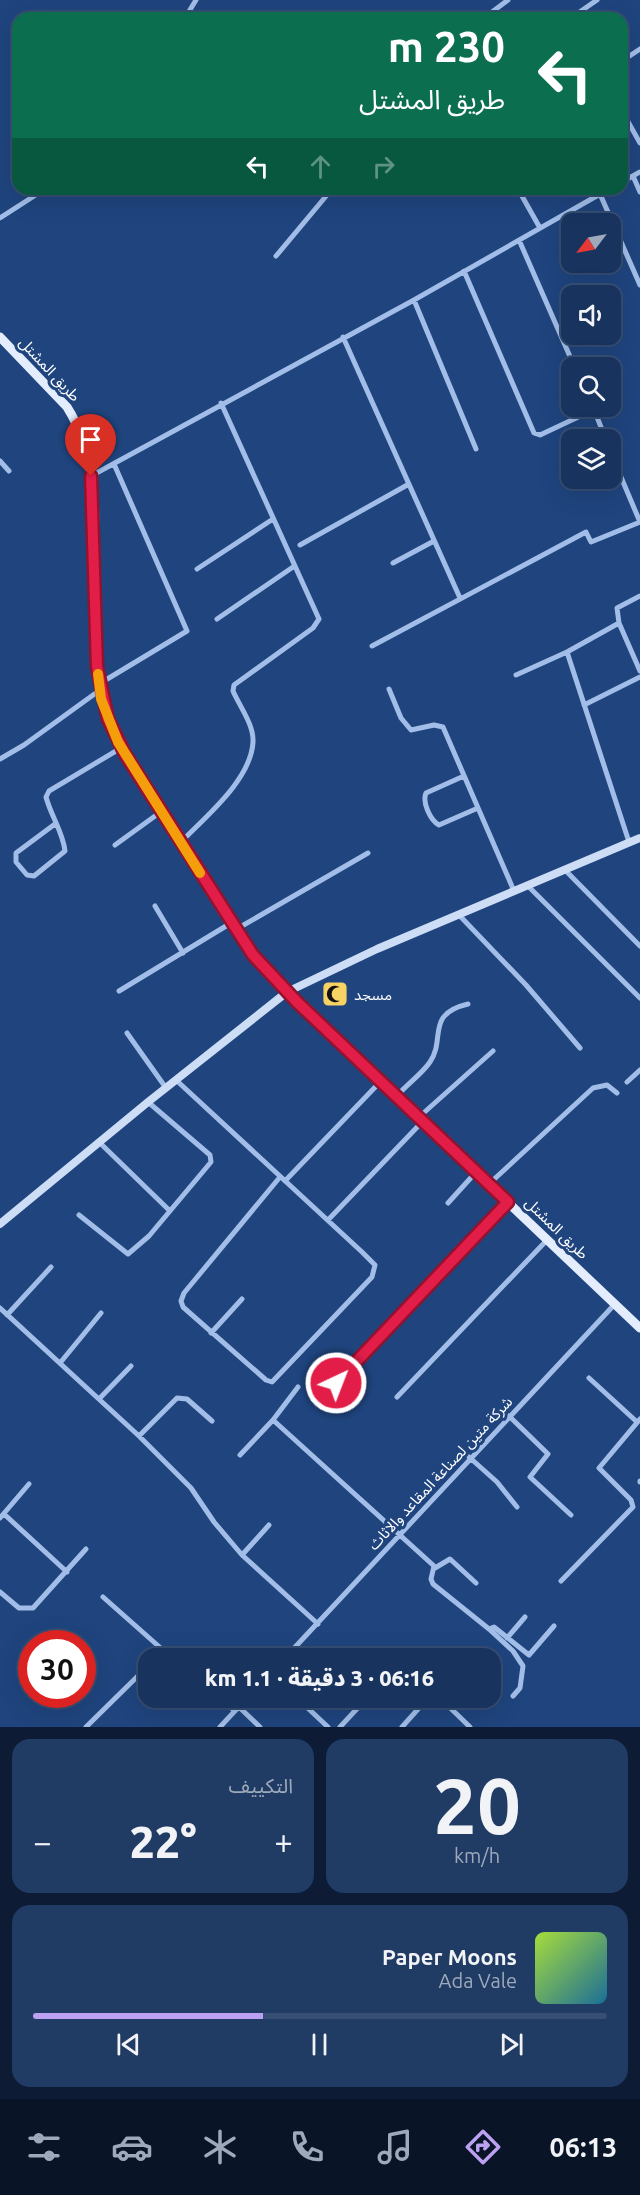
<!DOCTYPE html>
<html lang="ar">
<meta charset="utf-8">
<style>
:root{--surface:#17335e;--page:#203b64;--text:#f1f3f6;--muted:#9eaabc;--line:#364e73;--accent:#bca0f2}
body{margin:0;font-family:Ubuntu,"Noto Sans Arabic",sans-serif;background:var(--page);color:var(--text);direction:rtl;height:100vh;display:flex;flex-direction:column;font-size:22px;white-space:nowrap}
*{box-sizing:border-box;margin:0}
p{font-size:20px;color:var(--muted)}
.icon{flex:none;width:33px;height:33px;fill:none;stroke:currentColor;stroke-width:2;stroke-linecap:round;stroke-linejoin:round}
.map{position:relative;height:1727px;overflow:hidden;direction:ltr}
.side{display:flex;flex-direction:column;gap:12px;padding:12px;background:#0d1c34;flex:1}
.side>*{flex:none}
.top-card{position:absolute;left:12px;top:12px;width:616px;height:183px;border-radius:18px;box-shadow:0 6px 24px #0002,0 0 0 2px var(--line);direction:rtl;background:#0b6e4f;color:#fff;overflow:hidden}
.needle{width:39px;rotate:238deg}
.buttons{position:absolute;left:561px;top:213px;display:grid;gap:12px}
.buttons a{display:grid;place-items:center;width:60px;height:60px;border-radius:12px;background:var(--surface);box-shadow:0 6px 24px #0002,0 0 0 2px var(--line);font-size:30px}
.speed{position:absolute;left:18px;top:1630px;display:flex;gap:12px;font-size:30px;font-weight:700;text-align:center}
.speed>*{display:grid;place-content:center;width:78px;height:78px;border-radius:50%;background:var(--surface);box-shadow:0 6px 24px #0002,0 0 0 2px var(--line);line-height:1}
.speed .limit{border:9px solid #d22;background:#fff;color:#111}
.pin{position:absolute;display:grid;place-items:center;width:51px;height:51px;color:#fff;margin:-62px -26px;border-radius:50% 50% 50% 0;rotate:-45deg;box-shadow:0 0 6px #0007}
.pin .icon{rotate:45deg}
.me{position:absolute;width:66px;margin:-33px;rotate:43deg;stroke-linejoin:round;filter:drop-shadow(0 0 4px #0008)}
.turn{display:flex;align-items:center;gap:21px;height:126px;padding:0 24px;font-size:27px}
.turn .icon{width:78px;height:78px;stroke-width:2.5}
.turn b{display:block;font-size:42px;line-height:51px}
.lanes{display:flex;align-items:center;height:57px;padding:0 24px;background:#0003;justify-content:center;gap:30px;direction:ltr}
.lanes .off{opacity:.35}
.big{font-size:45px;font-weight:800;line-height:1.1}
.side .card{flex:1;display:flex;flex-direction:column;justify-content:center;gap:9px;min-width:0;padding:0 21px;border-radius:18px;background:var(--page)}
.side .dial{align-items:center;gap:0}
.dial b{font-size:78px;line-height:1}
.song{display:flex;align-items:center;gap:18px}
.cover{width:72px;height:72px;border-radius:9px;background:linear-gradient(135deg,hsl(80 70% 55%),hsl(200 70% 35%))}
.played{height:6px;border-radius:3px;background:linear-gradient(90deg,var(--accent) 40%,var(--line) 40%)}
.keys{display:flex;justify-content:space-around;direction:ltr}
.heat{display:flex;justify-content:space-between;align-items:center;font-size:33px;direction:ltr}
.side .tiles{flex:1;display:grid;gap:12px;grid-template-columns:1fr 1fr}
.card:last-child{grid-column:span 2}
.trip{position:absolute;left:138px;top:1648px;width:363px;height:60px;border-radius:18px;background:var(--surface);box-shadow:0 6px 24px #0002,0 0 0 2px var(--line);font-weight:800;line-height:60px;text-align:center;direction:rtl}
.dock{display:flex;height:96px;justify-content:space-around;align-items:center;background:#091426;color:var(--muted)}
.dock .icon{width:42px;height:42px}
.dock .on{color:var(--accent)}
.dock b{font-size:27px;color:var(--text)}
.map>svg:first-child{display:block}
.lines{fill:none;stroke-linecap:round;stroke-linejoin:round}
.minor{stroke:#a2bee8;stroke-width:5}
.secondary{stroke:#cdddf6;stroke-width:8}
.primary{stroke:#e4edfe;stroke-width:9}
.route-casing{stroke:#92132f;stroke-width:15}
.route{stroke:#e11d48;stroke-width:10}
.slow{stroke:#f59e0b;stroke-width:10}
.labels{text-anchor:middle;dominant-baseline:central;stroke-width:6;stroke-linejoin:round;paint-order:stroke}
.street-label{font-size:15px;fill:#fff;stroke:#1f447e}
.poi-label{font-size:15px;fill:#fff;stroke:#1f447e;text-anchor:start}
</style>
<div class="map">
<svg width="640" height="1727" viewBox="0 0 640 1727">
<rect width="100%" height="100%" fill="#1f447e"/>
<g class="lines">
<!-- minor -->
<path class="minor" d="M185,18L196,0
M484,18L508,0
M571,18L597,0
M622,61L640,49
M622,111L640,143
M633,176L640,192
M622,182L640,172
M358,189H365
M518,189L540,228
M600,194L640,285
M0,218L45,189
M519,240L575,368
M276,256L332,189
M464,271L534,433L540,435L591,411L597,417L606,440
M414,300L476,449
M343,337L460,598
M610,451L640,522
M0,461L9,471
M91,476L414,300L609,189
M300,545L409,484
M393,563L434,541
M197,569L273,519
M217,619L293,567
M619,623L640,671
M372,646L586,532L591,542L640,522
M567,652L619,623L617,608L640,596
M516,675L567,652L629,842
M99,684L187,631L114,464
M389,689L401,718L411,730L434,725L443,727L514,891
M584,705L640,677
M0,759L24,745L100,690
M464,776L426,793C422,802 430,820 439,825L478,808
M55,824L16,853V862L27,875L34,876L65,851C63,832 51,816 46,797L49,791L121,748
M181,842C205,817 251,780 253,742C254,725 240,707 233,691L234,685L313,628L319,619L221,403
M115,845L162,811
M564,869L640,946
M527,885L640,998
M155,906L183,953
M459,915L526,985L580,1048
M235,930L368,853
M119,991L231,923
M127,1033L166,1088
M176,1080L362,1252L375,1265L372,1277L272,1382L266,1380L183,1307L181,1301L184,1293L280,1177
M627,1082L640,1070
M397,1096C407,1084 421,1075 430,1062C446,1039 425,1014 468,1004
M419,1117L493,1051
M99,1142L170,1211
M285,1181L381,1081
M490,1183L593,1088L607,1085L617,1093
M448,1203L477,1171
M79,1215L128,1254L149,1236L211,1162L210,1155L148,1102
M328,1220L423,1121
M0,1308L139,1436L191,1488L214,1522L242,1555L318,1624
M7,1315L51,1267
M211,1333L242,1299
M60,1363L101,1313
M589,1378L637,1422
M336,1383L508,1202
M298,1387L273,1420L434,1566L431,1579L433,1584L489,1629L513,1651L523,1666L520,1688L513,1696
M397,1397L547,1240
M99,1399L131,1366
M509,1416L548,1454L530,1477L571,1515
M139,1436L177,1398L187,1399L212,1421
M240,1455L273,1420
M469,1457L497,1482L517,1507
M640,1482V1481
M4,1514L67,1572
M0,1518L29,1484
M242,1555L269,1525
M435,1568L450,1559L476,1583
M561,1581L633,1507L631,1500L599,1468L640,1419
M0,1592L19,1608H33L86,1549
M103,1597L173,1659
M489,1629L494,1627L529,1655L554,1626
M507,1638L525,1617
M156,1659L164,1651
M284,1659L614,1305
M405,1659L412,1650
M220,1698L235,1711
M297,1698L328,1727
M440,1698L470,1727
M239,1707L260,1727
M86,1727L148,1666
M220,1727L247,1698
M340,1727L367,1698
M402,1727L428,1698"/>
<!-- secondary -->
<path class="secondary" d="M0,1224L148,1102L287,992L377,949L640,838"/>
<!-- primary -->
<path class="primary" d="M0,337L67,407C117,485 82,610 101,698C110,740 139,774 161,810C189,853 212,900 243,942C259,964 278,983 297,1002L640,1328"/>
</g>
<g class="lines">
<defs>
<path id="route" d="M91,476L97,667L108,719L125,754L253,955L297,1002L508,1202L336,1383"/>
</defs>
<!-- route casing -->
<use href="#route" class="route-casing"/>
<!-- route -->
<use href="#route" class="route"/>
<!-- slow -->
<path class="slow" d="M98,674L101,699L118,742L200,873"/>
</g>
<!-- icons -->
<defs>
<symbol id="mosque-square" viewBox="-11 -11 22 22"><rect x="-9" y="-9" width="18" height="18" rx="4" fill="#f6d362" stroke="#1f447e"/><path d="M3.5-4.9A6 6 0 1 0 3.5 4.9A5 5 0 1 1 3.5-4.9Z" fill="#111"/></symbol>
</defs>
<g fill-rule="evenodd">
<use href="#mosque-square" x="320" y="979" width="30" height="30"/>
</g>
<g class="labels">
<!-- street labels -->
<g class="street-label">
<text transform="translate(50 369) rotate(47)">طريق المشتل</text>
<text transform="translate(557 1228) rotate(44)">طريق المشتل</text>
<text transform="translate(440 1473) rotate(-47)">شركة متين لصناعة المقاعد والاثاث</text>
</g>
<!-- poi labels -->
<g class="poi-label">
<text x="354" y="994">مسجد</text>
</g>
</g>
</svg>
<div class="buttons">
<a><svg class="needle" viewBox="-14 -14 28 28"><path d="M0-13l5 13h-10z" fill="#e53935"/><path d="M0 13l5-13h-10z" fill="#9eaabc"/></svg></a>
<a><svg class="icon" aria-label="sound" viewBox="0 0 24 24"><path d="M4 9h4l5-4v14l-5-4H4zM17 9q2 3 0 6"/></svg></a>
<a><svg class="icon" aria-label="search" viewBox="0 0 24 24"><circle cx="10" cy="10" r="6"/><path d="M15 15l6 6"/></svg></a>
<a><svg class="icon" aria-label="layers" viewBox="0 0 24 24"><path d="M12 4l9 5-9 5-9-5zM3 14l9 5 9-5"/></svg></a>
</div>
<div class="speed"><div class="limit">30</div></div>
<div class="pin" style="left:91px;top:476px;background:#d93025"><svg class="icon" aria-label="arrive" viewBox="0 0 24 24"><path d="M6 21V4h12l-3 4 3 4H6"/></svg></div>
<svg class="me" style="left:336px;top:1383px" viewBox="-20 -20 40 40"><circle r="17" fill="#e11d48" stroke="#fff" stroke-width="3"/><path d="M0-11L8 9 0 5-8 9z" fill="#fff"/></svg>
<div class="trip">06:16 · 3 دقيقة · 1.1 km</div>
<div class="top-card">
<div class="turn"><svg class="icon" aria-label="left" viewBox="0 0 24 24"><path d="M17 20v-9H6M10 6l-5 5 5 5"/></svg><div><b>230 m</b>طريق المشتل</div></div>
<div class="lanes"><svg class="icon" aria-label="left" viewBox="0 0 24 24"><path d="M17 20v-9H6M10 6l-5 5 5 5"/></svg><svg class="icon off" aria-label="ahead" viewBox="0 0 24 24"><path d="M12 20V5M6 11l6-6 6 6"/></svg><svg class="icon off" aria-label="right" viewBox="0 0 24 24"><path d="M7 20v-9h11M14 6l5 5-5 5"/></svg></div>
</div>
</div>
<section class="side">
<div class="tiles">
<div class="card dial"><b>20</b><p>km/h</p></div>
<div class="card"><p>التكييف</p>
<div class="heat"><a>−</a><b class="big">22°</b><a>+</a></div>
</div>
<div class="card">
<div class="song"><i class="cover"></i><div><b>Paper Moons</b><p>Ada Vale</p></div></div>
<div class="played"></div>
<div class="keys"><svg class="icon" aria-label="previous" viewBox="0 0 24 24"><path d="M18 5L8 12l10 7zM5 5v14"/></svg><svg class="icon" aria-label="pause" viewBox="0 0 24 24"><path d="M8 5v14M16 5v14"/></svg><svg class="icon" aria-label="next" viewBox="0 0 24 24"><path d="M6 5l10 7-10 7zM19 5v14"/></svg></div>
</div>
</div>
</section>
<nav class="dock">
<b>06:13</b>
<svg class="icon on" aria-label="directions" viewBox="0 0 24 24"><path d="M12 3l9 9-9 9-9-9zM9 14v-3h6M13 9l2 2-2 2"/></svg>
<svg class="icon" aria-label="music" viewBox="0 0 24 24"><path d="M9 18V5l10-2v13"/><circle cx="6" cy="18" r="3"/><circle cx="16" cy="16" r="3"/></svg>
<svg class="icon" aria-label="phone" viewBox="0 0 24 24"><path d="M5 4h4l2 5-3 2q2 4 5 5l2-3 5 2v4C11 20 4 13 5 4z"/></svg>
<svg class="icon" aria-label="climate" viewBox="0 0 24 24"><path d="M12 3v18M4 7l16 10M4 17L20 7"/></svg>
<svg class="icon" aria-label="car" viewBox="0 0 24 24"><path d="M5 17H2v-5l4-1 3-4h7l3 4 3 1v5h-3M9 17h6M6 11h13"/><circle cx="7" cy="17" r="2"/><circle cx="17" cy="17" r="2"/></svg>
<svg class="icon" aria-label="filters" viewBox="0 0 24 24"><path d="M4 7h16M4 17h16"/><circle cx="9" cy="7" r="2"/><circle cx="15" cy="17" r="2"/></svg>
</nav>
